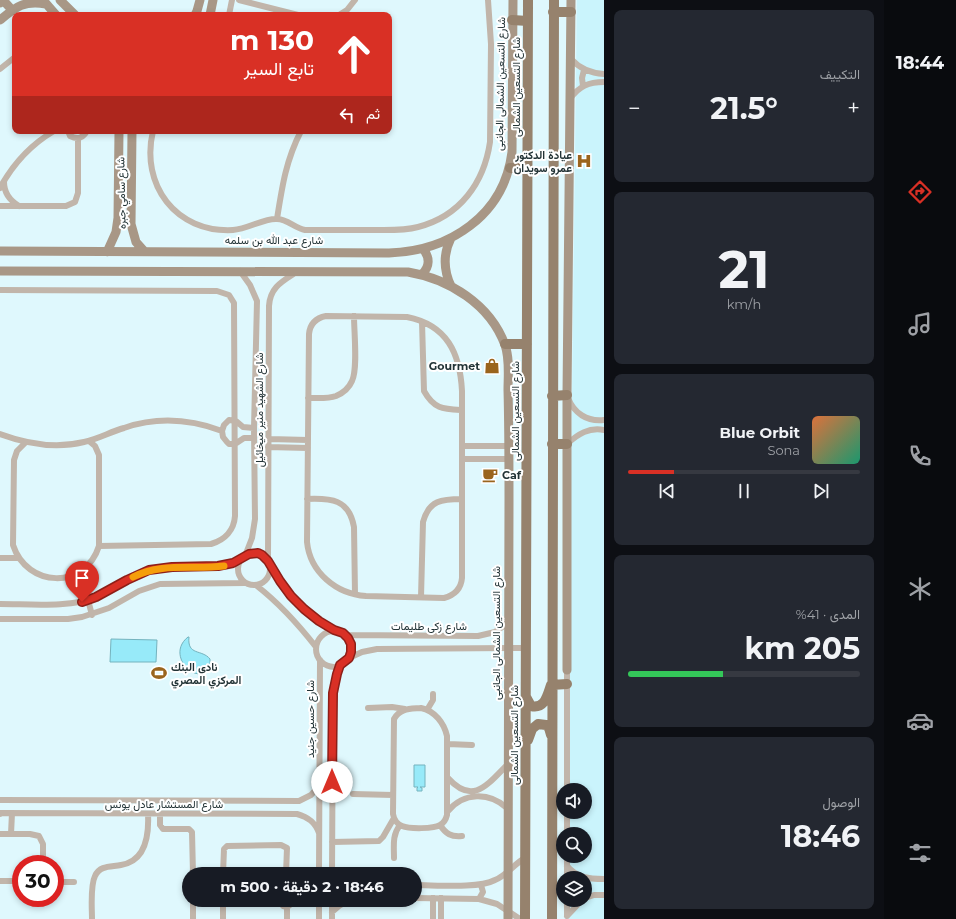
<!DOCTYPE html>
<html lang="ar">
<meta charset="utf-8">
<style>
:root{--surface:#171b24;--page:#242831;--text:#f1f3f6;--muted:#9ea1a6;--line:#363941;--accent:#d93025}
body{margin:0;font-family:Montserrat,Vazirmatn,sans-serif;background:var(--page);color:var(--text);direction:rtl;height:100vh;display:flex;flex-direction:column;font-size:15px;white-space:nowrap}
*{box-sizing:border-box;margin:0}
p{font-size:13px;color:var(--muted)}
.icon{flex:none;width:22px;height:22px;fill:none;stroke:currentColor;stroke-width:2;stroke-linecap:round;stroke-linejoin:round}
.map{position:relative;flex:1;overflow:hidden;direction:ltr}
.sheet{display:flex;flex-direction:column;gap:10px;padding:10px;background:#0d0f14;width:280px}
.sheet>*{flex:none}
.banner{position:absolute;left:12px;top:12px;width:380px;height:122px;border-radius:8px;box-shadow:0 2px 6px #0003;direction:rtl;background:#d93025;color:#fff;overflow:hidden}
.buttons{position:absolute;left:556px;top:783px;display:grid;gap:8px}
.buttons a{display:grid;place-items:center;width:36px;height:36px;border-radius:50%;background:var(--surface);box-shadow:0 2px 6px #0003;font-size:20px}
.speed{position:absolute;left:12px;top:855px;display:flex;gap:8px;font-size:20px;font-weight:700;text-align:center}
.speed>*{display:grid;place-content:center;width:52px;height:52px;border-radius:50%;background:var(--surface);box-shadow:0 2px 6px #0003;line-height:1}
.speed .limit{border:6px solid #d22;background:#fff;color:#111}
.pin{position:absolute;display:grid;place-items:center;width:34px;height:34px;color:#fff;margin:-41px -17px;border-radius:50% 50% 50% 0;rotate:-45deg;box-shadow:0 0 4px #0007}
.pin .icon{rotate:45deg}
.me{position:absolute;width:44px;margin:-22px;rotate:0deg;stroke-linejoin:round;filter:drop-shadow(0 0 3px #0008)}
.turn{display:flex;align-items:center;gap:14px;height:84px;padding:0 12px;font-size:18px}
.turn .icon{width:52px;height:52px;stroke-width:2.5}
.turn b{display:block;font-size:28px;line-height:34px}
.then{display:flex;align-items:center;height:38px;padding:0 12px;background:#0003;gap:8px;font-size:15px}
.big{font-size:30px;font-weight:700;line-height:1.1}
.sheet .card{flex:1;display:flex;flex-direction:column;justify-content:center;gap:6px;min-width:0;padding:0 14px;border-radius:8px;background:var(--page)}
.sheet .dial{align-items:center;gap:0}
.dial b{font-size:52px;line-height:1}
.song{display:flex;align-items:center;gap:12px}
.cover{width:48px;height:48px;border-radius:6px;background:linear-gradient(135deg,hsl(20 70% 55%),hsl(160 70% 35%))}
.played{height:4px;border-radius:2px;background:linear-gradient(90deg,var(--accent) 20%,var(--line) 20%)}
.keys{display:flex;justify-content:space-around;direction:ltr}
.heat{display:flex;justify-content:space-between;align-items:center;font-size:22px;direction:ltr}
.charge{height:6px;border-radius:3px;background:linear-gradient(90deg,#34c759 41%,var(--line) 0)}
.trip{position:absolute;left:182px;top:867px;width:240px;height:40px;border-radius:20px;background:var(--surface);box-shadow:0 2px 6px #0003;font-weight:700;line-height:40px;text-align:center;direction:rtl}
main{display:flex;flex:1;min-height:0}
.tabs{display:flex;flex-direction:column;width:72px;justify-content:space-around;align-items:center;background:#090b0e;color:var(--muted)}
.tabs .icon{width:28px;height:28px}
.tabs .current{color:var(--accent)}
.tabs b{font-size:18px;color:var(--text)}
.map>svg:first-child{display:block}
.built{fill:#caf4fc}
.water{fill:#97eaf9;stroke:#74b3be}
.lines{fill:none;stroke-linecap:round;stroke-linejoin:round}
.street{stroke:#c1b5aa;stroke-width:6}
.secondary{stroke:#a89786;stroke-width:9}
.primary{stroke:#96826d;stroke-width:10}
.route-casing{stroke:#8d1f18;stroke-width:10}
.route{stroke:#d93025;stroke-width:7}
.slow{stroke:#f59e0b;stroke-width:7}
.labels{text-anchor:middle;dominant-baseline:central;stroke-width:4;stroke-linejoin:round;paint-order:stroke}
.street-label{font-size:11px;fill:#223336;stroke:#fff}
.poi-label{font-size:11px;font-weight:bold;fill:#223336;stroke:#fff;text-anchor:end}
</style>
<main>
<nav class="tabs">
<b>18:44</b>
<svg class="icon current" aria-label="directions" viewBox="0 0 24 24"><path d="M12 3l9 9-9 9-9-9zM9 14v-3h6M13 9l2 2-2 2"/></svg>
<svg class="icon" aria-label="music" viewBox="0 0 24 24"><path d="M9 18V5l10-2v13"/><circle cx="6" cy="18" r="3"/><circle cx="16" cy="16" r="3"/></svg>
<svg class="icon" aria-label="phone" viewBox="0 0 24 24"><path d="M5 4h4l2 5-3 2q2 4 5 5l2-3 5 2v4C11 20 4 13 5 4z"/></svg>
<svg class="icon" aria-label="climate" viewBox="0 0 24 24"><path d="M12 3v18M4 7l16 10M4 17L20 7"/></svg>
<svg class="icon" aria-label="car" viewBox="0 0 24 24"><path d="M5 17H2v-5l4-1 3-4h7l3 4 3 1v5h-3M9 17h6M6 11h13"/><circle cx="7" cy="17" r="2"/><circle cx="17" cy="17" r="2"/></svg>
<svg class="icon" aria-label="filters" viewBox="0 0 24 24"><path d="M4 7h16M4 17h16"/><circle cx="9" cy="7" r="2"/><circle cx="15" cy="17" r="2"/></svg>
</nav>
<section class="sheet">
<div class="card"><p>التكييف</p>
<div class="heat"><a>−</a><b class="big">21.5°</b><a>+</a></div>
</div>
<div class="card dial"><b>21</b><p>km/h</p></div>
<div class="card">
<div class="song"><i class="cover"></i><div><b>Blue Orbit</b><p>Sona</p></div></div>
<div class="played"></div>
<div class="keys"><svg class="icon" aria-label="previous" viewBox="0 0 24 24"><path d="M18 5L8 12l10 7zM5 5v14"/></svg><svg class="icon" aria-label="pause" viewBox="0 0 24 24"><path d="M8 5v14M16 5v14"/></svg><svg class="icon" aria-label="next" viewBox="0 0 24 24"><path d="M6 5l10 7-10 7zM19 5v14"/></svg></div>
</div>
<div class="card"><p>المدى · 41%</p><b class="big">205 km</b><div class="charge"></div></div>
<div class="card"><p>الوصول</p><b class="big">18:46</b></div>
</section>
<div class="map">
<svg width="604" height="919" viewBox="0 0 604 919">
<rect width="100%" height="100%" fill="#dff8fd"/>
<!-- built -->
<path class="built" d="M577,0H604V919H565V900H585V878H566V856H585V834H566L567,812H585V790H567Z"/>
<!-- water -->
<path class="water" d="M188,637H189C187,656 202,649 210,659V667C197,688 165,655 188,637Z
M111,639L157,640L156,662H110Z
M414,765H425V787H420L422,788V791H417V788L418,787H414Z"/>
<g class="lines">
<!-- street -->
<path class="street" d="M239,0L298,15
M229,15L232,0
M339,15L347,10L355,0
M571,59C580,69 590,73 604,74
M0,69L15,57
M583,86L582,78L584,70
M570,99C579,86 589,82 604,82
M68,131L70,136C78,140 83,138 87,131
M87,131H119
M153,131C140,185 176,233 233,230C248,229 264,218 277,219C287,219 295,228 305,230C327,230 350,230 372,230C387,230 403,231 418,227C460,216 484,183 490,142L491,44L488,0
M4,182C4,193 9,200 19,206
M0,188C13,164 30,145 54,131
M0,206H66L75,202L78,193V138
M277,219C282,187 286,160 301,131
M240,271L250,285L257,301L254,428L255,519L252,538L245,556
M0,290L217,291L229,295L234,303L235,516C234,530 225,540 211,544L99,546
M326,316L407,317C447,325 460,353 462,391V578C461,589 455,595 444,598L366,596C336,594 310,572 307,542L309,334C310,324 316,318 326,316Z
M422,322L424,391C434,409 443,409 462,410
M308,398C317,398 328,399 336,396C343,393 349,388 352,381C358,369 354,332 354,316
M568,398C574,413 587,422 604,420
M254,428L243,427L236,421L229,420L224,425L222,431L223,437L227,442L229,444H235L244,438H254
M0,434C27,444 55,449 84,442C98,439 110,432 124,428C156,417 190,419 222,431
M269,439L308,440
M26,442L17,451L14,460L13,545C27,588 85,590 99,546V455L95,446L89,441
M567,444C578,434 589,427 604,430
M462,446H509
M268,447L308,448
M462,459H509
M307,499C331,498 349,499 354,527L355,594
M238 569a16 16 0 1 1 32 0a16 16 0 1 1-32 0Z
M0,558H18
M268,561L269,306C270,288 281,282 295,273
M270,566C288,594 306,613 334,631
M257,586C280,604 298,624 316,647
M421,597L423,522C429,500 442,499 462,499
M88,600L92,615
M0,604C30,604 70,608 97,597C118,587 135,573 158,568C187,563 213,573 242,559
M0,619H68L82,617L109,608L139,591L160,584L245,583
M316 649a18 18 0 1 1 36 0a18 18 0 1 1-36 0Z
M346,635L478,636L495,632L508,623
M349,658L362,652L377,649L526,648
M567,670V790
M368,708L392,707L405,709
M421,708C435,711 444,723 447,736V815C446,819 444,823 440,825C434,829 409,829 402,826C397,824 394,820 393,814L394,719C400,708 410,709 421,708Z
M427,710L433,700V694
M448,744L472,745
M448,778C473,806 488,784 508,764
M353,794L393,795
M0,800L299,801L311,795L320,785
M448,811C464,792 489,792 507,808
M567,812V834
M0,814V813L297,814C308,817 315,822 319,833
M160,814V825L163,829H189L192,832L193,874
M440,825C446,834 451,837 462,836
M0,834H30L39,836L43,844V864
M11,834L12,813
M332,842L379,841L383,837L394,818
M394,858C394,846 392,835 400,825
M567,866C577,878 589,879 604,879
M223,874L224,849L227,846L281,845L287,848L286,874
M319,874L320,660
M332,874L333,693L334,684L340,665
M567,878V856
M0,881H21
M55,882H74
M415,885C436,885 478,889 495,880C507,875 514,864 525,858
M415,898L479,899L497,904L520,919
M433,898V919
M585,898L594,895H604
M479,899L483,892L481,885
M193,900V919
M282,900L283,906L287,907L291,904V900
M223,902H281
M291,902L319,903
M287,907V919
M332,912L339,906L349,900
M567,916L582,900
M567,916V900
M92,919C92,908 90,886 95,876C100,865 111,867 121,865C146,861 149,834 148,814
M223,919V900
M319,919V900
M332,919V900
M441,919V898"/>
<!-- secondary -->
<path class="secondary" d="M43,0L56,15
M60,0L75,15
M0,3L3,0L12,10
M195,15L197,11L200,0
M210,15L213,0
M0,20C16,7 24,0 46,4
M132,131L131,224L136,242L144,251
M0,251L389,253C449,251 504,216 512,152L513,0
M107,252L116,232L118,218L119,131
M0,271L408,272C449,279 490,304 505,345C510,359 508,376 508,390C509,427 509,463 509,500C508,639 508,779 508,919
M422,274C430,267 430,257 423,249
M451,286C443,269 443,254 451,238
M567,670V395L571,0"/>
<!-- primary -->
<path class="primary" d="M553,12H571
M512,20L528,21
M510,168H528
M505,344H527
M552,396L567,395
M552,444H567
M526,697L531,706C545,709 547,696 551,685L567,684
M528,740L532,729L538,724L546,725L549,728L551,735
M525,919L528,0
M552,919L554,0"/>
</g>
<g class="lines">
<defs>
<path id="route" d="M82,602L96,597L127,580L149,570L172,567L218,566L233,563L249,554L258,553L262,555L268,561L280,581L291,596L304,609L319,621L334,630L343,633L348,638L351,644V652L349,658L340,665L337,674L333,693L332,782"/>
</defs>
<!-- route casing -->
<use href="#route" class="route-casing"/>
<!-- route -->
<use href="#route" class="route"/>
<!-- slow -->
<path class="slow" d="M133,577C162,562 193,570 224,566"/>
</g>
<!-- icons -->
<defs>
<symbol id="hospital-bare" viewBox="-9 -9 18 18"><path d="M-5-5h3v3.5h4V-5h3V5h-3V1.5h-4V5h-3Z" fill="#9a641d" stroke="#fff" stroke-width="2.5" paint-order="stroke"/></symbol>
<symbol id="shop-bare" viewBox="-9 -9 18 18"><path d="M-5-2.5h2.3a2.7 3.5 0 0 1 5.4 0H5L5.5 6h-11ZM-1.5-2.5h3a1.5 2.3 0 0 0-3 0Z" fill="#9a641d" stroke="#fff" stroke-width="2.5" paint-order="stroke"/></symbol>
<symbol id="cafe-bare" viewBox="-9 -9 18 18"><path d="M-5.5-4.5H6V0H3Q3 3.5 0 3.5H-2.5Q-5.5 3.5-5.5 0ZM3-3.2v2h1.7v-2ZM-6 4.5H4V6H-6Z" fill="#9a641d" stroke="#fff" stroke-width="2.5" paint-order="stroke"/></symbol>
<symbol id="stadium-bare" viewBox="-9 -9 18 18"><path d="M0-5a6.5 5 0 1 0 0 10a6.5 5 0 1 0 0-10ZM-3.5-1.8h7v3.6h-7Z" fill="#9a641d" stroke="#fff" stroke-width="2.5" paint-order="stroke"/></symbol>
</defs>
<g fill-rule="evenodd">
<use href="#hospital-bare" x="573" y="150" width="22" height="22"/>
<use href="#shop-bare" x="481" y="355" width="22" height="22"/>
<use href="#cafe-bare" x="479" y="464" width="22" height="22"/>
<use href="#stadium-bare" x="148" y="662" width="22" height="22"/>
</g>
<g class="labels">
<!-- street labels -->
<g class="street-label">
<text transform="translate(500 84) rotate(-89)">شارع التسعين الشمالى الجانبى</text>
<text transform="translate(516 87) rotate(-90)">شارع التسعين الشمالى</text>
<text transform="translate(121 193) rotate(-91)">شارع سامي جبره</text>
<text x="274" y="240">شارع عبد الله بن سلمه</text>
<text transform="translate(259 410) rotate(-90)">شارع الشهيد منير ميخائيل</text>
<text transform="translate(515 411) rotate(-90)">شارع التسعين الشمالى</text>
<text x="429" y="626">شارع زكى طليمات</text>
<text transform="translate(496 633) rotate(-90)">شارع التسعين الشمالى الجانبى</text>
<text transform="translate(310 719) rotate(-90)">شارع حسين جنيد</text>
<text transform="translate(514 735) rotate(-90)">شارع التسعين الشمالى</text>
<text x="164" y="804">شارع المستشار عادل يونس</text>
</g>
<!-- poi labels -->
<g class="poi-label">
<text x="572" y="155">عيادة الدكتور<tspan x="572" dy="13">عمرو سويدان</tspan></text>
<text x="480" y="366">Gourmet</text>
<text x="502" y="475" text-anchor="start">Caf</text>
<text x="171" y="667" text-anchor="start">نادي البنك<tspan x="171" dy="13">المركزي المصري</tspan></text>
</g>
</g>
</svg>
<div class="buttons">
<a><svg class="icon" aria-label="sound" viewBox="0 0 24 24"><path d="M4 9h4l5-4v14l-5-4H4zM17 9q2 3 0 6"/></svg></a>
<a><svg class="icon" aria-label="search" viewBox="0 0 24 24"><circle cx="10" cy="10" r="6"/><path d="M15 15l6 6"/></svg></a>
<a><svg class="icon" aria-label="layers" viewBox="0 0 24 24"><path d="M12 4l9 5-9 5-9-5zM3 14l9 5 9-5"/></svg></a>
</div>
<div class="speed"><div class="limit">30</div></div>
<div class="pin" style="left:82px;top:602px;background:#d93025"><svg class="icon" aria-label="arrive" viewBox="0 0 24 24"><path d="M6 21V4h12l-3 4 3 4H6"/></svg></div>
<svg class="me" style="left:332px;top:782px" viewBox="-20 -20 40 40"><circle r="19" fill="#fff"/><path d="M0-13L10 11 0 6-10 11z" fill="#d93025"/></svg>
<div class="trip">18:46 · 2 دقيقة · 500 m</div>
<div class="banner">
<div class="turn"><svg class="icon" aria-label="ahead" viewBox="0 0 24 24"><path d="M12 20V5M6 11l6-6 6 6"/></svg><div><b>130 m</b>تابع السير</div></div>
<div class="then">ثم<svg class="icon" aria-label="left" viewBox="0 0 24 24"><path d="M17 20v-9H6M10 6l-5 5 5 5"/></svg></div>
</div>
</div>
</main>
